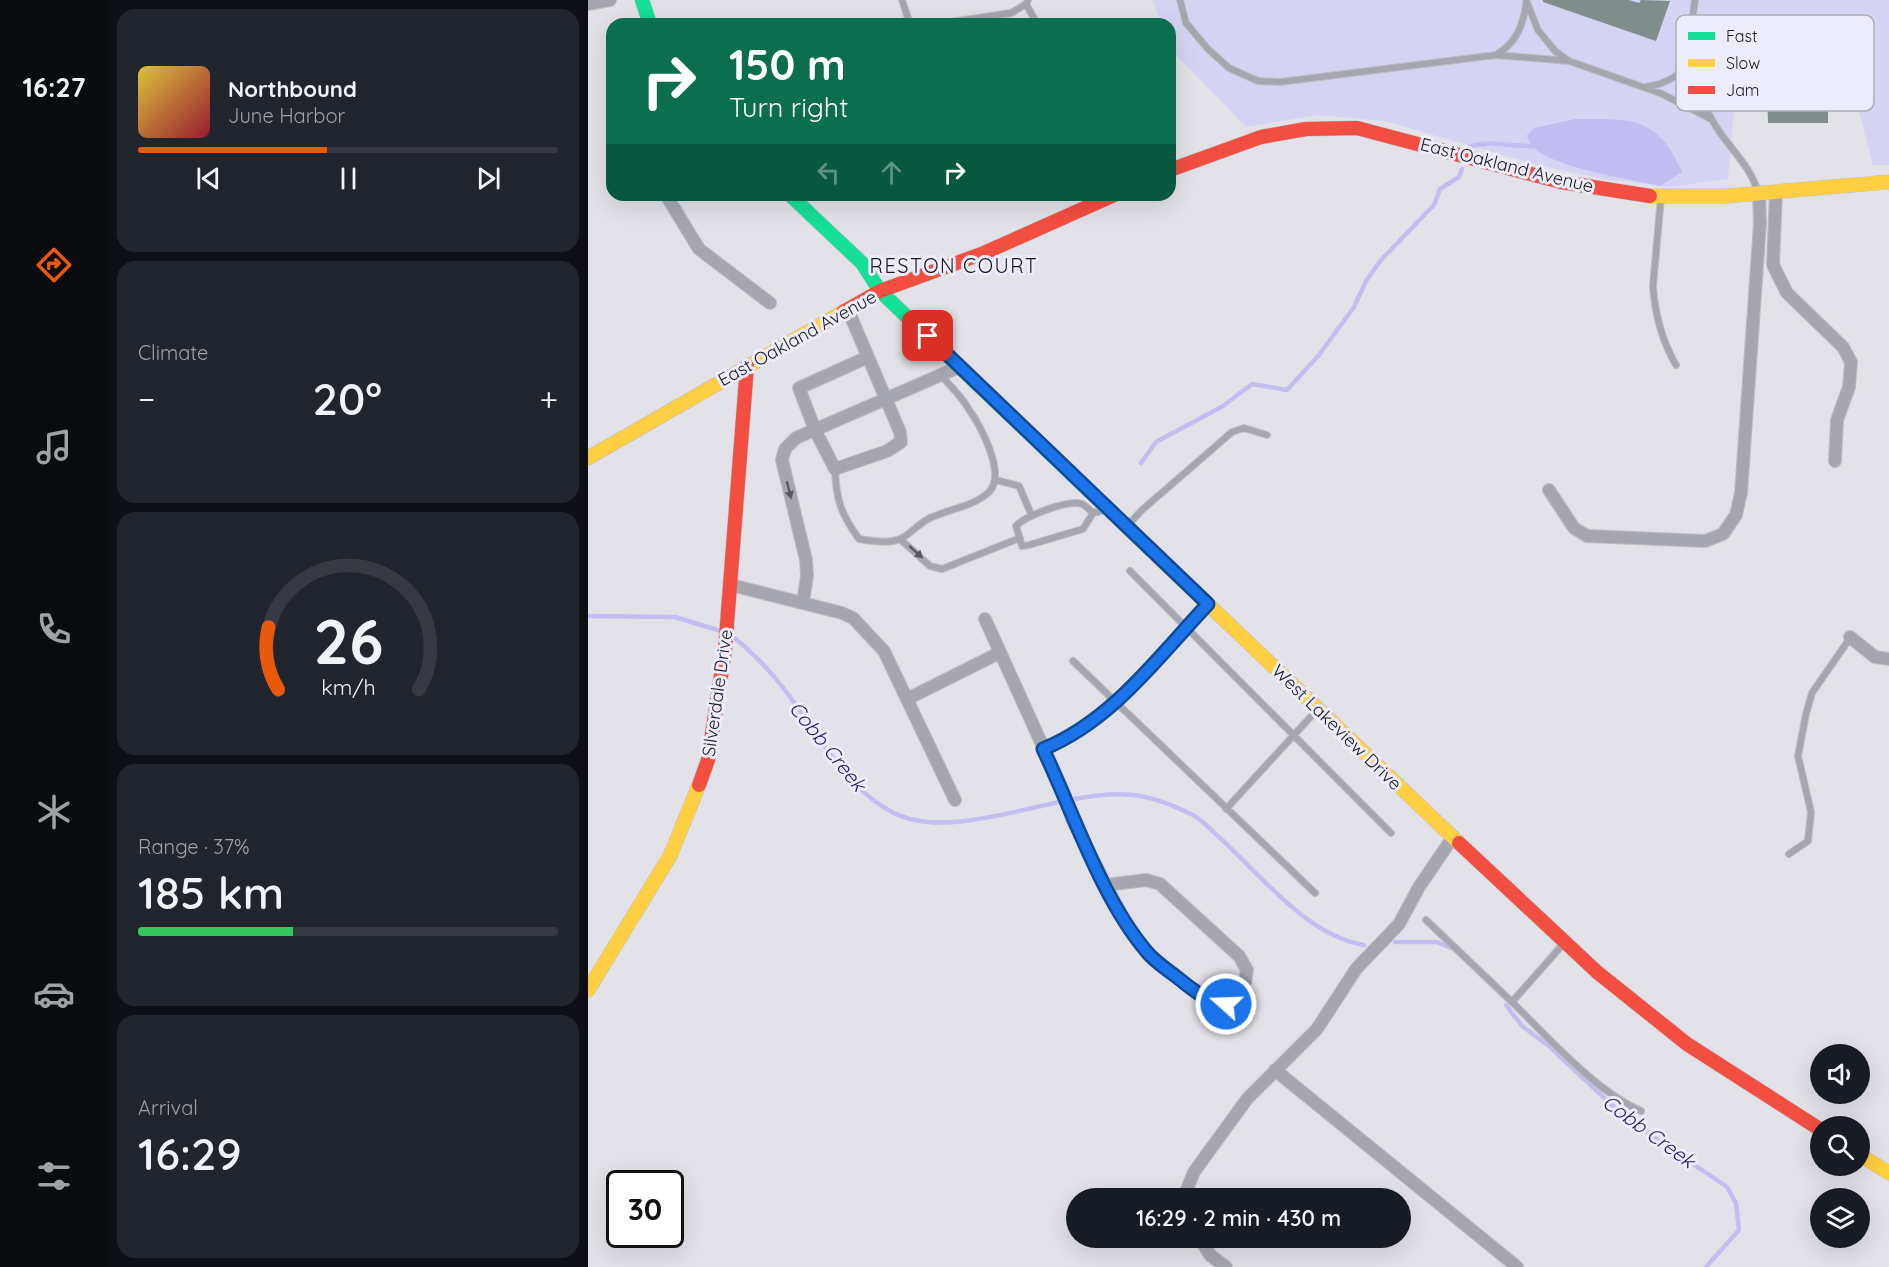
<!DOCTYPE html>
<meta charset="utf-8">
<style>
:root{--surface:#171b24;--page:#20242c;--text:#f1f3f6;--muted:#9ea1a6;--line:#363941;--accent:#ea580c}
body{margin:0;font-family:Quicksand,sans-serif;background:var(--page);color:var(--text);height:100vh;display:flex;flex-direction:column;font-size:22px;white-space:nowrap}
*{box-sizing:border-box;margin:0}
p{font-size:20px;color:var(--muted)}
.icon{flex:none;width:33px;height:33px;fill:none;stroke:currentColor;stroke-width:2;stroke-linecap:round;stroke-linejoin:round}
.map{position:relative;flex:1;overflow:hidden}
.panel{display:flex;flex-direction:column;gap:9px;padding:9px;background:#0d0f14;width:480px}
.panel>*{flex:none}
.guide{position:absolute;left:18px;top:18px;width:570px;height:183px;border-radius:18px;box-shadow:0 6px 24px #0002;background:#0b6e4f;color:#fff;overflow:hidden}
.tools{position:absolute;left:1222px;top:1044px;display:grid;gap:12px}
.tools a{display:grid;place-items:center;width:60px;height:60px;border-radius:50%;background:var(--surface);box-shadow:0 6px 24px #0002;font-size:30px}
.speed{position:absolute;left:18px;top:1170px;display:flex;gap:12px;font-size:30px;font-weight:700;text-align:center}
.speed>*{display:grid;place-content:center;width:78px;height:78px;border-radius:50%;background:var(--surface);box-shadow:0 6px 24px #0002;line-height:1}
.speed .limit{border:3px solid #111;border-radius:9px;background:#fff;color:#111}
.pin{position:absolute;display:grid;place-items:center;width:51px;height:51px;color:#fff;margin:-26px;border-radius:12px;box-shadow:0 3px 9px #0006}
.me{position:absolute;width:66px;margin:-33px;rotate:290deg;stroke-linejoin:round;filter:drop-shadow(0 0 4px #0008)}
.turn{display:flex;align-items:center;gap:21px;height:126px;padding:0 24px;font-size:27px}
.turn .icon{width:78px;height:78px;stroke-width:2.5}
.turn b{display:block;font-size:42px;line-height:51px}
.lanes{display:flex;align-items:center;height:57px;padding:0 24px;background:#0003;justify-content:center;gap:30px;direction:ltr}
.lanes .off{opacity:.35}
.big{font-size:45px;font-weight:600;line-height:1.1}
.panel .widget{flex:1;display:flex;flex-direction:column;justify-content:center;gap:9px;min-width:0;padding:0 21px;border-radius:18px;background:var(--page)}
.panel .dial{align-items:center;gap:0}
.dial svg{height:156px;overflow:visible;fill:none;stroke:var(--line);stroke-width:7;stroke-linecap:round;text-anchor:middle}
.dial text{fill:var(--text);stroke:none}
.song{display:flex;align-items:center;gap:18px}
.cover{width:72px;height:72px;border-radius:9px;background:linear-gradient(135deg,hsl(50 70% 55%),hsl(350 70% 35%))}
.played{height:6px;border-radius:3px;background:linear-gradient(90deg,var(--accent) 45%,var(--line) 45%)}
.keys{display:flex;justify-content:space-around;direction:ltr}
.heat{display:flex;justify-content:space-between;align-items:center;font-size:33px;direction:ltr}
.charge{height:9px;border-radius:4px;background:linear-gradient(90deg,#34c759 37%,var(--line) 0)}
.trip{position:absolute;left:478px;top:1188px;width:345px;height:60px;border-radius:30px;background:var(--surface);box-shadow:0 6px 24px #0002;font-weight:600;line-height:60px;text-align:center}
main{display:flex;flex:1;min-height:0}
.dock{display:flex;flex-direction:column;width:108px;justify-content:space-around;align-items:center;background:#090b0e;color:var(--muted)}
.dock .icon{width:42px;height:42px}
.dock .active{color:var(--accent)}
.dock b{font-size:27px;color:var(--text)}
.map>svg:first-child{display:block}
.green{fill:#d6d4f5}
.water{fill:#c2bef2}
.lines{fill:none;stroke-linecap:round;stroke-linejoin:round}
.stream{stroke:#c2bef2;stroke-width:4.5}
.building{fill:#808d8a}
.lane-casing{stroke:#bfbfc3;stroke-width:8}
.street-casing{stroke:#bfbfc3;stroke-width:14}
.fast-casing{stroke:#bfbfc3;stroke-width:15}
.slow-casing{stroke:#bfbfc3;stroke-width:15}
.jam-casing{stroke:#bfbfc3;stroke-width:15}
.lane{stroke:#a6a6b0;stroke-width:6}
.street{stroke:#a6a6b0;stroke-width:12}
.fast{stroke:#16e098;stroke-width:14}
.slow{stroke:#ffcf43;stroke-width:14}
.jam{stroke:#f24e42;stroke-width:14}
.oneway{fill:#58585f}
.route-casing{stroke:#114b97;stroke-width:15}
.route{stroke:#1a73e8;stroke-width:10}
.labels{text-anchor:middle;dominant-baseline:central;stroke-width:6;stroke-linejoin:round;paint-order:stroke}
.street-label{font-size:18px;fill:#19191d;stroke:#edecfa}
.neighbourhood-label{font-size:20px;letter-spacing:1.5px;fill:#19191d;stroke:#edecfa}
.water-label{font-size:20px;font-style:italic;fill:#2c1668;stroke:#edecfa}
.key{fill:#edecfa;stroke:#adadb8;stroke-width:1.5}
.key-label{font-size:16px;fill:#19191d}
</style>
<main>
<nav class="dock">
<b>16:27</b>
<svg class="icon active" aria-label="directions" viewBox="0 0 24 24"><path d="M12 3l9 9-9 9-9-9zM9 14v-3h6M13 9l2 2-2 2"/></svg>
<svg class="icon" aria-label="music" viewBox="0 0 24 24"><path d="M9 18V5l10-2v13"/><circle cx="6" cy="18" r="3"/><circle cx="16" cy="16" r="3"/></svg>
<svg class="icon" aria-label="phone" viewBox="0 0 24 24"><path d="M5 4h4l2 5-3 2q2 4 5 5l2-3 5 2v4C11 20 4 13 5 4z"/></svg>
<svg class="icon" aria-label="climate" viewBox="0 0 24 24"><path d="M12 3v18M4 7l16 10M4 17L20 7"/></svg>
<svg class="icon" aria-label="car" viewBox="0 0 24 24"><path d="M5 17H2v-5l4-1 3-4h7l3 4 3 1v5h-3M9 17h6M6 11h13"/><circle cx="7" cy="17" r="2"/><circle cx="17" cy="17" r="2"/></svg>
<svg class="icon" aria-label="filters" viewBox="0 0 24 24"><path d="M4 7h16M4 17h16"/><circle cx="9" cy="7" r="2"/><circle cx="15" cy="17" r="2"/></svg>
</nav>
<section class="panel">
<div class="widget">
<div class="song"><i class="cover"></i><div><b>Northbound</b><p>June Harbor</p></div></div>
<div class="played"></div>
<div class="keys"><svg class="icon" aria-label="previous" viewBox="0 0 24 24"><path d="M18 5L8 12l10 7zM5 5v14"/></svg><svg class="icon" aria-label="pause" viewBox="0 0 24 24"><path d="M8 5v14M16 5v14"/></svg><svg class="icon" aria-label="next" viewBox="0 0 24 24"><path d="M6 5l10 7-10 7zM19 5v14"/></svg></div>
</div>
<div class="widget"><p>Climate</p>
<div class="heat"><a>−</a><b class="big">20°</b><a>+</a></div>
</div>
<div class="widget dial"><svg viewBox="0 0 100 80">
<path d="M14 69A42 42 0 1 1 86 69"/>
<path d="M14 69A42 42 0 0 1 9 37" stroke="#ea580c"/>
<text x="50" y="56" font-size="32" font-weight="700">26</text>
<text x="50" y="72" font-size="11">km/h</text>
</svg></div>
<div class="widget"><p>Range · 37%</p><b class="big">185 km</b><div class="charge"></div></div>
<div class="widget"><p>Arrival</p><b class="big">16:29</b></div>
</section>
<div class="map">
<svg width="1301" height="1267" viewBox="0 0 1301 1267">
<rect width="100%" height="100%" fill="#e3e2e9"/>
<!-- green -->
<path class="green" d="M564,0H1301V165H1285L1258,61L1148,83L1140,179L1082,187L1016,179L954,166L796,121L729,115L658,127L588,55L582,41V24H574Z"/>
<!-- water -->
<path class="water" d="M987,119C1041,119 1070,115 1094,172L1072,186C1037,178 983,171 953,153C945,149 941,142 939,135L946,128Z"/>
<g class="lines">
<!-- stream -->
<path class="stream" d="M881,147C904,139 921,147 945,146
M553,463L568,442L635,406L664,384L699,390L731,355L766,307L778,281L793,260L846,205L852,189L871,177L874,169
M0,616L87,617L136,632
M143,635C164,652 181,669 197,690C228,731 254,783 300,810C365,848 471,787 545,795C564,797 584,805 601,813C613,818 623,830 632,838C674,876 718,935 776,945
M807,942H849L868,950
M918,1005L934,1026L961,1046L1026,1107L1077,1145L1139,1187L1148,1203L1151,1230L1118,1267"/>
</g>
<!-- building -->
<path class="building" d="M955,0H1041L1051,3L1053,0L1082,1L1068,41L955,2Z
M1198,70H1234V102H1240V123H1180L1179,95H1198Z"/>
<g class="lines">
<defs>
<path id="lane" d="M314,0L322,24
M592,0L598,23L620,49L641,68L670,81L692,82L908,55L981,61
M938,0L950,30L967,51L981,61L1072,93L1123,119
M1107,0C1100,38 1103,83 1123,118C1137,145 1161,162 1170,192
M438,4L449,24
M350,24L423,13L438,4L440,0
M908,55C928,43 935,26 938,4
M1057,87C1078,84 1096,76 1103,53
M1073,197L1065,286C1067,314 1074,341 1088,365
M247,469C248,500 253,514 271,539C283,541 301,544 312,539C323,534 331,523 342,518C361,509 387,506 401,492C419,474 392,425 380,408C373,396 362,386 354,376
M408,480L431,486L444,516
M505,513L495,529L441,545L434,546L428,526C437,516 481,499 494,504C498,506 502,510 505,513L517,510
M539,526L554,510L644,432L656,428L679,435
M312,539L342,566L354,569L432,538
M542,571L803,833
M485,661L727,893
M456,749C524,721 570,656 620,604
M638,809L729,710
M1201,854L1220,841L1223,812L1210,756L1218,714L1224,693L1262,638
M838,920L924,1002
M977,942L924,1002C960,1037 1007,1091 1053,1111"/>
<path id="street" d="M0,4L22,0
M1188,192L1185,265L1199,293L1255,347L1263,362L1261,387L1249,420L1247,461
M78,195L111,249L182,303
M260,310L312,432L313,442L299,451L247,469L227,430L211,388L280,357
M961,490L986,528L999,536L1117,541L1135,534L1148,515L1153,493L1172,223L1171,193
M143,585L254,613L265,618L296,651L367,800
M215,602L219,576L218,560L194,460L197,449L208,438L371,367
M397,619L476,793L484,819L539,926L560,954L611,995L627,1003L637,1004L657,982L659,970L651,956L572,884L558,880L518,885
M1262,637L1287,657L1301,659
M319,699L411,653
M687,1070L929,1267
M598,1198L599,1189L606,1172L659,1099L729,1029L768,969L811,924L831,887L865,837
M611,1238L623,1256L638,1267"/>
<path id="fast" d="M54,0L62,24
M202,195L274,263L292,291L563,550"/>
<path id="slow" d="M1062,196H1139L1301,182
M0,458L255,312
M563,550L871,843
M0,990L82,856L111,785
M1272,1155L1301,1173"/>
<path id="jam" d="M582,170L673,137L718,129L769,128L973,182L1062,196
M255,312L292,291L396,253L526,195
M111,785L120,760L137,650L159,366
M871,843L1009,972L1099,1044L1233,1130"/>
</defs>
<!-- lane casing -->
<use href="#lane" class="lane-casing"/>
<!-- street casing -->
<use href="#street" class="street-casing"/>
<!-- fast casing -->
<use href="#fast" class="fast-casing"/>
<!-- slow casing -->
<use href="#slow" class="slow-casing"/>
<!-- jam casing -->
<use href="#jam" class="jam-casing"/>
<!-- lane -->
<use href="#lane" class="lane"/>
<!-- street -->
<use href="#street" class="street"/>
<!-- fast -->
<use href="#fast" class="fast"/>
<!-- slow -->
<use href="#slow" class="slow"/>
<!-- jam -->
<use href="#jam" class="jam"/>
</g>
<!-- one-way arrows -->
<defs><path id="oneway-solid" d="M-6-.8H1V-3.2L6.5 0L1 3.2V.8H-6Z" transform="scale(1.5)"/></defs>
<g class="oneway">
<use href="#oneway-solid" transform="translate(201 490) rotate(76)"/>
<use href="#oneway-solid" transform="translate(328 552) rotate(42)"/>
</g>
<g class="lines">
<defs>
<path id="route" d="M340,336L620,604C570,657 524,721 455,749C486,814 513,898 559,952C567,962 580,970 590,978C605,990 618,1001 638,1004"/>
</defs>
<!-- route casing -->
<use href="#route" class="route-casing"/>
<!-- route -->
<use href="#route" class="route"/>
</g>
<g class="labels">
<!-- street labels -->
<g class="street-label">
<text transform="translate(919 165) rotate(14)">East Oakland Avenue</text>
<text transform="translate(209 338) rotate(-29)">East Oakland Avenue</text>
<text transform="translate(129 693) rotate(-82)">Silverdale Drive</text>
<text transform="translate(749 727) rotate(44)">West Lakeview Drive</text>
</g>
<!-- neighbourhood labels -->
<g class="neighbourhood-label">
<text x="366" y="265">RESTON COURT</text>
</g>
<!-- water labels -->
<g class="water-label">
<text transform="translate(240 746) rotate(51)">Cobb Creek</text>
<text transform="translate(1061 1131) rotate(36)">Cobb Creek</text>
</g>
</g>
<!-- legend -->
<rect x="1088" y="15" width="198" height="96" rx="9" class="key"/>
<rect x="1100" y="32" width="27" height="8" fill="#16e098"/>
<rect x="1100" y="59" width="27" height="8" fill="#ffcf43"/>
<rect x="1100" y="86" width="27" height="8" fill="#f24e42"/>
<g class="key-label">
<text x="1138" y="42">Fast</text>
<text x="1138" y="69">Slow</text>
<text x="1138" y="96">Jam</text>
</g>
</svg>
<div class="tools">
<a><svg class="icon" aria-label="sound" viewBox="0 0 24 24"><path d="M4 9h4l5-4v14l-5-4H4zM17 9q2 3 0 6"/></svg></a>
<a><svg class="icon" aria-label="search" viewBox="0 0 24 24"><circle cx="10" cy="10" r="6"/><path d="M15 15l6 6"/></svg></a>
<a><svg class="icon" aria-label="layers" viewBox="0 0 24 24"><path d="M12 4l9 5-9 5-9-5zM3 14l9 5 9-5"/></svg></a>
</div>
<div class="speed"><div class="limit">30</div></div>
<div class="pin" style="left:340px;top:336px;background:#d93025"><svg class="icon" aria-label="arrive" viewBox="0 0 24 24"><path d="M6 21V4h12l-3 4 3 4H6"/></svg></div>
<svg class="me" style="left:638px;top:1004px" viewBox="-20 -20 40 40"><circle r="17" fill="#1a73e8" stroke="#fff" stroke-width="3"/><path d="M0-11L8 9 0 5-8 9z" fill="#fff"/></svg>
<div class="trip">16:29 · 2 min · 430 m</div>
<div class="guide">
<div class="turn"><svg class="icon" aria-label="right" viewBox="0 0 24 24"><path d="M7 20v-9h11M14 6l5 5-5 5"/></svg><div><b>150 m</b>Turn right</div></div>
<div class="lanes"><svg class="icon off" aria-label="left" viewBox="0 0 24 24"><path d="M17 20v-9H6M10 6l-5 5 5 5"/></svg><svg class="icon off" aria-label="ahead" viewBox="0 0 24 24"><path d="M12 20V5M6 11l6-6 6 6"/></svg><svg class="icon" aria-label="right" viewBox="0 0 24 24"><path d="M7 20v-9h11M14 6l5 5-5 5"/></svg></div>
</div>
</div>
</main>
